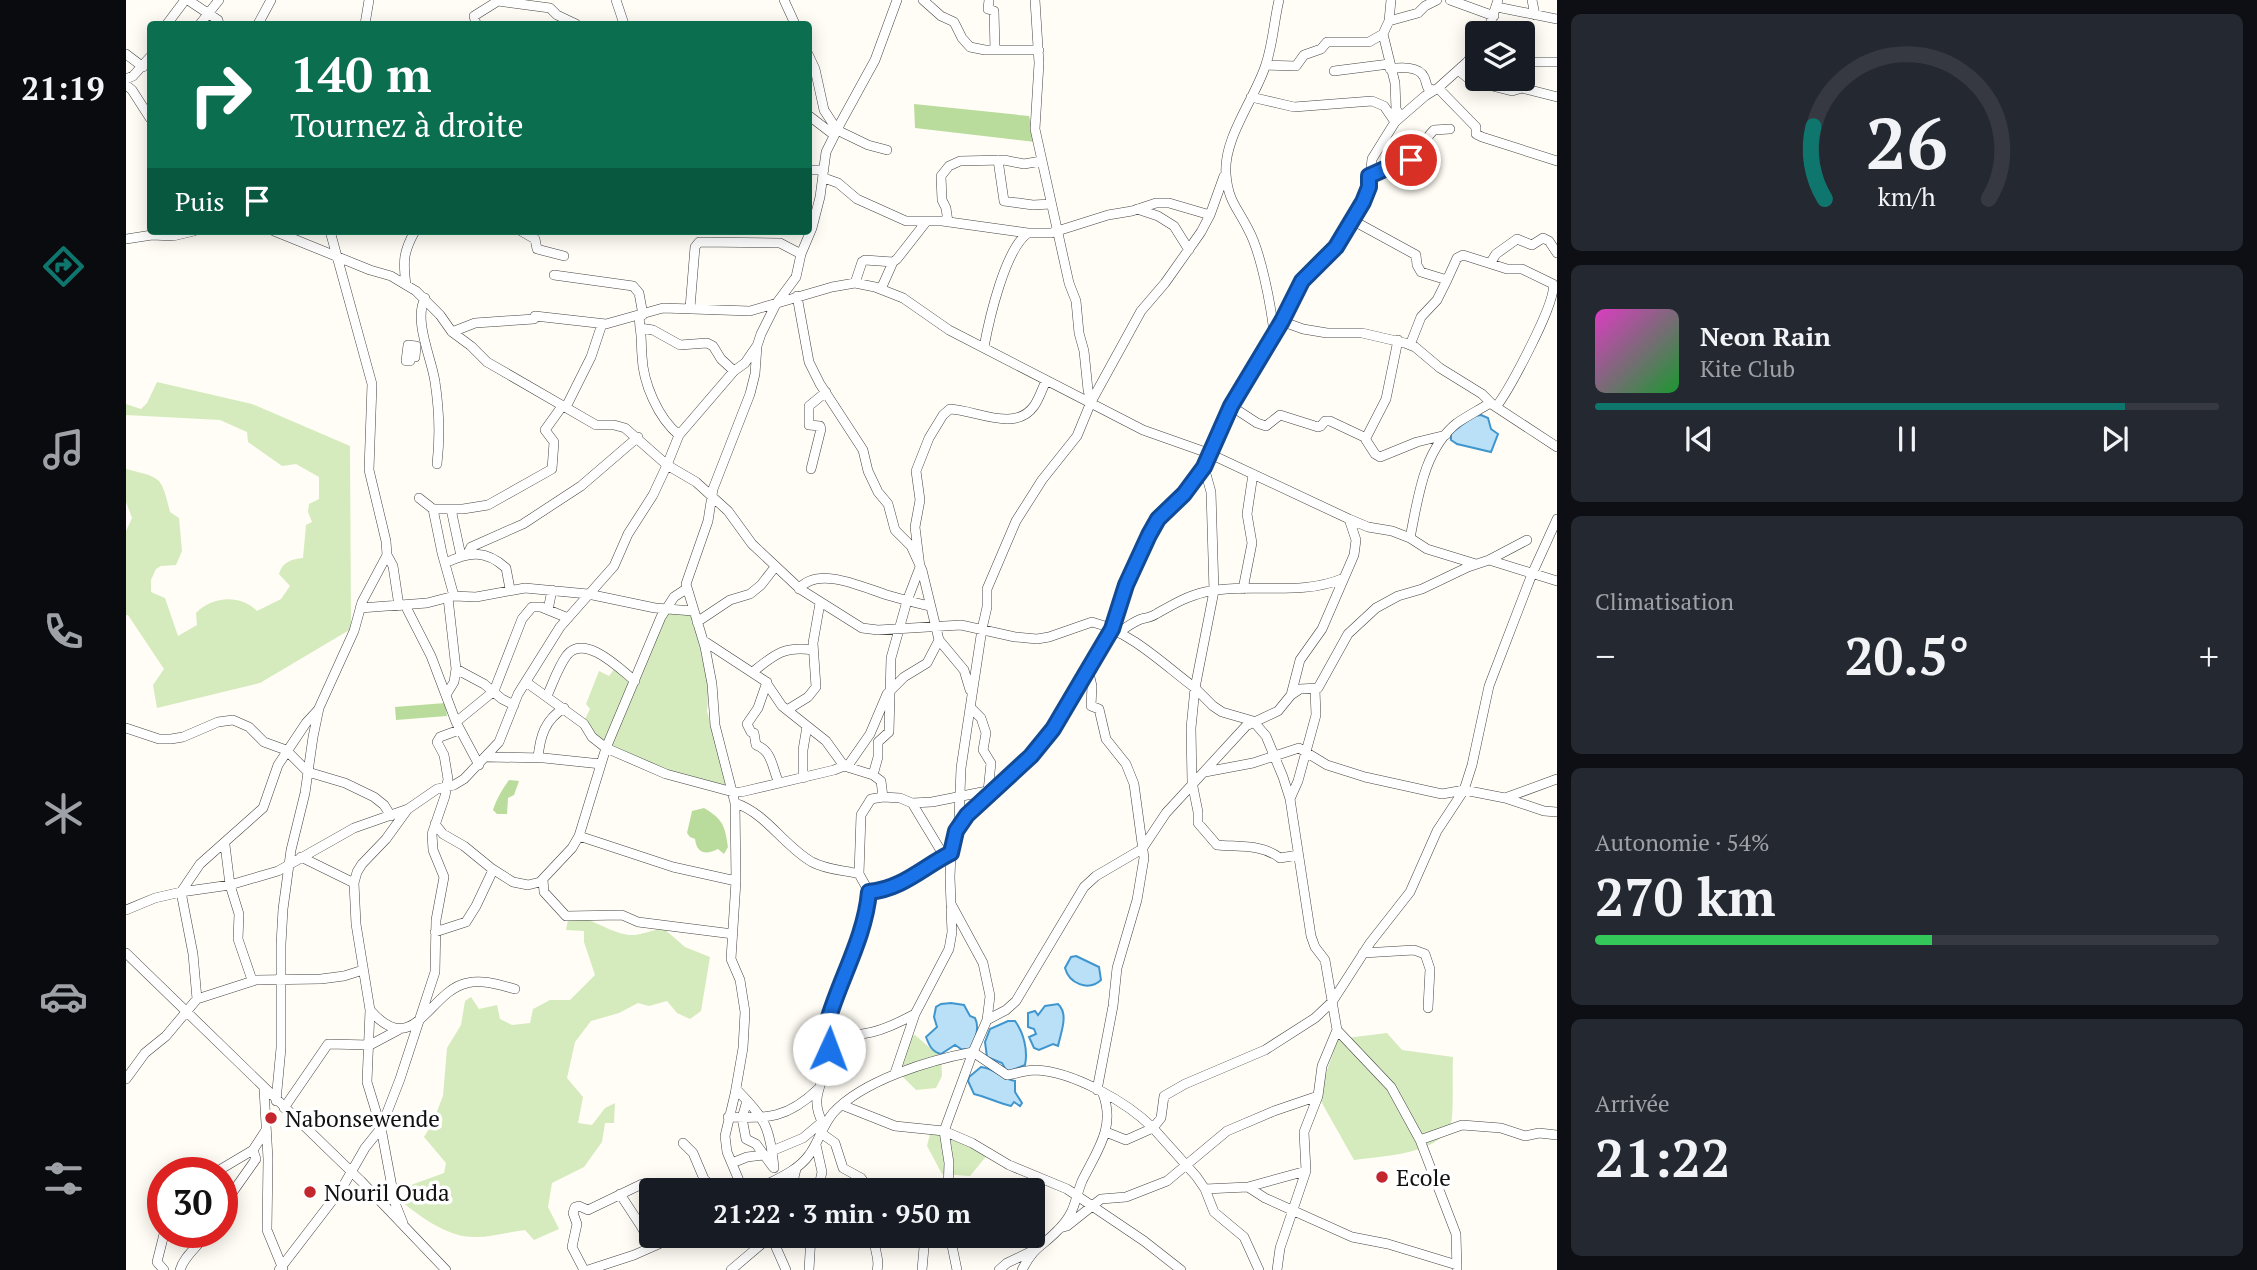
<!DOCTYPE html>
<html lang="fr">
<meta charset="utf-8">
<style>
:root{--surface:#171b24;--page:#242831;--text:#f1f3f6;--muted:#9ea1a6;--line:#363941;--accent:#0f766e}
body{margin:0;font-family:"PT Serif",serif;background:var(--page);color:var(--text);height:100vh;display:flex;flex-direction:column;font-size:26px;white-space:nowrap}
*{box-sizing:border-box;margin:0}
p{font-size:23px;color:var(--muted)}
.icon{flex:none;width:38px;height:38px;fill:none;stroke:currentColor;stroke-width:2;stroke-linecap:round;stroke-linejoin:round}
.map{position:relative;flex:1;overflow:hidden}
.panel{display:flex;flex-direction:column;gap:14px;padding:14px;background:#0d0f14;width:700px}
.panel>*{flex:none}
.banner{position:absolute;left:21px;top:21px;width:665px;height:214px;border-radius:7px;box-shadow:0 4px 18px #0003;background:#0b6e4f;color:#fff;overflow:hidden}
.buttons{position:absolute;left:1339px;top:21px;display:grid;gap:14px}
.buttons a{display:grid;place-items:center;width:70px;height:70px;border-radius:7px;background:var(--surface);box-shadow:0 4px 18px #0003;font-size:35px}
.speed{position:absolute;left:21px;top:1157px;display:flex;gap:14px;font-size:35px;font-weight:700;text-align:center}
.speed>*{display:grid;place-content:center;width:91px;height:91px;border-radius:50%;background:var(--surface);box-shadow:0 4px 18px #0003;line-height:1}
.speed .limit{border:10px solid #d22;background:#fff;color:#111}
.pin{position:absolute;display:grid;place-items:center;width:60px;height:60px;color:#fff;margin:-30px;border:4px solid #fff;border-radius:50%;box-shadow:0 2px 7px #0007}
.me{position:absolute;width:77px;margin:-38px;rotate:2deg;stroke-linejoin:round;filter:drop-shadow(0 0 5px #0008)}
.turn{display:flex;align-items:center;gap:24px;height:147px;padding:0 28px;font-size:32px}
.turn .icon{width:91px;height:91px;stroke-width:2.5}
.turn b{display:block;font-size:49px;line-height:60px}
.then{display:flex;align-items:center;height:66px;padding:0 28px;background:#0003;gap:14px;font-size:26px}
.big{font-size:52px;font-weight:800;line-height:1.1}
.panel .tile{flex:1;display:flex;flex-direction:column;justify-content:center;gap:10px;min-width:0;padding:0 24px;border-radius:10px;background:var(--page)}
.panel .dial{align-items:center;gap:0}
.dial svg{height:182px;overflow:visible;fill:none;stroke:var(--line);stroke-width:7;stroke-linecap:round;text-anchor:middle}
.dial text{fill:var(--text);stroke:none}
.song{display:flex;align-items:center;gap:21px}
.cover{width:84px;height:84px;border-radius:10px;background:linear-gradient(135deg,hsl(310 70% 55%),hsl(130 70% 35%))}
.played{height:7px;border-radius:4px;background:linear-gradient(90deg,var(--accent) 85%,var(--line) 85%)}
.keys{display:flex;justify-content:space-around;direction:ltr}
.heat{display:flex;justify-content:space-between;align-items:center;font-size:38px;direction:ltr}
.charge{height:10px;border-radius:5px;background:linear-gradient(90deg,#34c759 54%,var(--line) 0)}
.trip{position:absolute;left:513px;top:1178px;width:406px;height:70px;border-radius:7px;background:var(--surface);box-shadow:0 4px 18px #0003;font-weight:800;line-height:70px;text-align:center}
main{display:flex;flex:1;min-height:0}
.dock{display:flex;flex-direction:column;width:126px;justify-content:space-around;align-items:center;background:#090b0e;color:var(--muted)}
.dock .icon{width:49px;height:49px}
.dock .current{color:var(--accent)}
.dock b{font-size:32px;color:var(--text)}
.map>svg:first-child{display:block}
.green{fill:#d5ebbd}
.forest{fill:#b9dc9c}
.water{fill:#b9e0f7;stroke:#3f96cf;stroke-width:2}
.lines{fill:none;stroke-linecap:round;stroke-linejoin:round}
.minor-casing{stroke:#444;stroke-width:10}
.minor{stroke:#fff;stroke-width:9}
.route-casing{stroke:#114b97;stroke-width:18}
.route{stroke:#1a73e8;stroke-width:12}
.poi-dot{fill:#c4262e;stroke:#fff;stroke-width:2.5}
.labels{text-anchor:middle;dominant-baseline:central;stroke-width:7;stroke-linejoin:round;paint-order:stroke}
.poi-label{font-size:23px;fill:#111;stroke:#fff;text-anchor:start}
</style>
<main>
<nav class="dock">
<b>21:19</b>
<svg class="icon current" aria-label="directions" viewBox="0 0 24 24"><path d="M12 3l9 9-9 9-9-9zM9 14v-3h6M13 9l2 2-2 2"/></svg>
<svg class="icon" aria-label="music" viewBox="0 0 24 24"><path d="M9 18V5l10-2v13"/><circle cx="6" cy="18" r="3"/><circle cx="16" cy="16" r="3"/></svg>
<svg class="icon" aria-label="phone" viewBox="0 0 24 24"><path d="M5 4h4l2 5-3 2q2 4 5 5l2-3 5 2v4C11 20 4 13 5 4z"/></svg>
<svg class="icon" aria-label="climate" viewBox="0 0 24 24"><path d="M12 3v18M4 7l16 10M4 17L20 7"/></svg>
<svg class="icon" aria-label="car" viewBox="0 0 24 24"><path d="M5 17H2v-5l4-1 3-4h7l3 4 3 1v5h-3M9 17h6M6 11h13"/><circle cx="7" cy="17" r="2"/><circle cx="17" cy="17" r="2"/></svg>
<svg class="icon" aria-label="filters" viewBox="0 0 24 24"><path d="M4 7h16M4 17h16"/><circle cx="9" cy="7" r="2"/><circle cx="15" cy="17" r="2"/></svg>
</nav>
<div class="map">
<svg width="1431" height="1270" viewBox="0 0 1431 1270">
<rect width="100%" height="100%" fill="#fffdf5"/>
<!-- green -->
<path class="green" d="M31,382L126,404L224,446L225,629L134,683L31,708L27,685L38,669L2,615H0V531L6,518L0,502V469C36,478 35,476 44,512L53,518L56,551L50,565L35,566L30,569L25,580V592L39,598L52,636L71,625L70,613C86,596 115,594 131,611L155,599L164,586L153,574C156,562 166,559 177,558L180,525L186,522L182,512L183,504L193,499V477L170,464L156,466L122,442L121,432L94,420L0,415V404L15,409L21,403Z
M565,612L583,683L581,711L602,788L542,772L483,748L541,613Z
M489,668L508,681L480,745L468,737L458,721L464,709L460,704L473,671L483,676Z
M443,915C467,918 482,932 503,935C513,936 527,930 537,928L559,947L584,957L575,1011L564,1019L551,1013L541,1001L523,1006L512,1003L493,1013L465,1021L449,1042L441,1078L457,1097L452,1123L466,1125L479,1108L489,1103L488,1123H479L476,1142L458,1167L426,1183L422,1207L433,1229L408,1240L399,1230C383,1232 366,1237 350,1237C323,1238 296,1218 276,1202L285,1185L318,1173L320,1163L298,1137L306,1124L317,1096L321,1048L335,1025L339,1001L345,997L353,1009L371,1005L374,1019L386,1025L404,1023L407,1009L424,1000H444L469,975L458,942V931L440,930Z
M1261,1033L1276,1050L1327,1057C1326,1070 1328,1113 1325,1123C1314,1155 1256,1156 1228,1160L1192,1096L1212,1039Z
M789,1035L810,1053L815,1054L816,1076L810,1088L790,1090L773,1073L781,1038Z
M805,1130L862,1154L844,1176L816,1174L801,1146Z"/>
<!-- forest -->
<path class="forest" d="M788,104L903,116L909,142L789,128Z
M319,703L321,716L270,720L269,707Z
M383,780L393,781L388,795L382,798L381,814H371L367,810C370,800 377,788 383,780Z
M578,808C597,819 599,826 602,847L598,854L592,849C580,855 571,854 569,839L564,837L561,833L566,811Z"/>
<!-- water -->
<path class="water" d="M1355,415L1362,418L1365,429L1372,434L1365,452L1331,444L1325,440V433L1348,416Z
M950,956L973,967L975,980C962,992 943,983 939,968L945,957Z
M825,1003L838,1005L844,1016L849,1018C854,1028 849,1041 844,1050L835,1049L829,1045L815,1054C806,1052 803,1045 800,1037L811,1027L808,1017L810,1007L815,1004Z
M932,1004C943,1014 935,1032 932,1046L927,1044L913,1050L908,1048L903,1037L910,1034L908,1029L902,1027V1013L909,1011L912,1015L919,1006Z
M882,1021H889C898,1033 902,1051 899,1065L881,1072L876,1063L861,1057L859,1042L864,1029Z
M855,1067C869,1068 877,1080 889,1081V1092L896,1103L894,1106L888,1102L885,1106C872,1103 861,1097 848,1094L842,1081L843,1077Z"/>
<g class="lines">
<defs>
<path id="minor" d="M62,0L92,20L93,24
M490,0L498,24
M658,0L669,24
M797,0L815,16L828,22L836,38L844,47L859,50H913
M863,0L862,9L868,11L869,50
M1324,0L1368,16
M1406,0L1409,15
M1371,7L1431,19
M1263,21L1265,0
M41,24L59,0
M74,24L93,0
M132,24L145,0
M239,24L243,0
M350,24L348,16L372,1L424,8L431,15L450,24
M1361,33L1372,0
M1257,34L1263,21L1292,13L1299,6L1311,0
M0,54L17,67
M682,54L689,69L698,110L711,130L742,145L761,150
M1396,62H1431
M1140,65L1170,66L1178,55L1195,49L1201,42H1243L1257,34L1269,83L1270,109L1275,117
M1264,69C1274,67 1293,66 1298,77C1300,80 1300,85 1302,88L1307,90
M1332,70L1343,79L1354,83L1386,91L1396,88L1431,97
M1208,71L1263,64
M0,79L7,76L24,57
M0,85L6,90L24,118
M1312,88L1350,127V134L1356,137L1431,161
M1125,97L1168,107L1246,101L1258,106L1269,122
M682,115L708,135
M872,160L878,201L907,205L925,204
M682,170H698
M1243,176L1263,167L1278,169C1291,160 1296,141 1308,130L1324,129
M698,178L712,183L731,199L780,221H816L902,233H925L982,215L1006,211L1030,203H1043L1084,215
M1011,209L1032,216L1048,226L1063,250
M1226,220L1290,255L1291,265L1295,272L1321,280L1331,258L1337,255L1381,269H1396L1427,284C1431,302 1383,390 1370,407
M822,222L820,208L816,200L815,176L823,166L834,161L878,160L898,164L915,161
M148,231L244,270L265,276L290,291L314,315L326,332L345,346L361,362L470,425H488L499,428L541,465L553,435L608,371L619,363L630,347
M395,231L409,239L411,249L438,256
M0,239L26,235L47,236L68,231
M1365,262L1370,254L1391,239L1406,245L1417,238L1423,241L1431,253
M428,275L507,286L513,293L517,315
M729,283L736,262L739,260L767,262L771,259L800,222
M280,285C277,262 277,252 289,231
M755,289L767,262
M671,296L683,362L694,384L737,450L742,471L752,492L762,504L769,530L785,546L796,570L813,640L838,670L844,690
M299,298C287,321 306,359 309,382C313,408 314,438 311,464
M564,308L569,247L573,242L654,243L675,254
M513,315L514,328L527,330L554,345L581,343L587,346L595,359L608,371
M409,316L480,324L537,308L624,311L706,287L729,283L749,287L777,298L823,330L1017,430L1082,453L1223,519L1242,527L1266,531L1284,538L1301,549L1350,564
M1155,321L1177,329L1201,333H1236L1279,343L1289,347L1314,368L1356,394L1367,405L1431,447
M514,328C516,338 515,346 516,356C517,383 532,418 553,435
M326,332L349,323L408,319
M1148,333C1145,306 1135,252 1122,229C1111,207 1102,201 1100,174C1097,138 1130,97 1140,64C1147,43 1148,21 1153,0
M282,345L290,346L289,357H284V361H280Z
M1284,345L1295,317L1311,300L1321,280
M858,347C863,320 879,249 902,233
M965,402L1015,311L1039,283L1075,232L1084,215L1098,176
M1105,406L1131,423L1140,426L1154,415L1192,427L1195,426L1199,421H1204L1238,437L1249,454L1254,457L1291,442L1320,435
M440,407L465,357L476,324
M1240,438L1260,399L1272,340
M1078,467L1085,492L1088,591L1069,688L1087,706L1096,712L1127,721L1140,736L1157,777L1164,799L1185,936L1189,947L1199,960L1211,1030L1196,1066L1192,1096L1178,1132L1180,1171L1154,1248L1151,1270
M685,469L695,429L694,426L683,425V406L700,392
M293,498L307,509L316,553L328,596
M307,509H337L362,505L426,469L428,442L419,430L437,405
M325,509L335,556
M1284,538C1292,499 1297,450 1331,423C1341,416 1353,410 1364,403
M342,553L345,547L397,524L455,486L512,437
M261,555L267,566L273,606
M1363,560L1431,581
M319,563C343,552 359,549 380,568L384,589
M673,589C692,565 738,588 761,595C775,599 789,603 804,606
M1117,589L1126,543L1121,514L1127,474
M279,605L305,656L330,722L353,765
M234,608L301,603L328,596L350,597L399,588L462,594L529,608L567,611
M422,610L426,590
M571,622L604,600L624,594L635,585L649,567
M992,633C999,628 1007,622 1015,619C1020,618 1026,617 1030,614C1046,605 1061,596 1079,592C1125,582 1174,597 1218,578
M578,641L639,681L656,706L700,741L718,766L747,775L755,781L757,797L774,798L786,803L818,856
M330,669L358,684L376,699L388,705
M962,669L966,686L965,706L973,709L980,739L1000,764L1008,784L1018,858L1011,900L991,968L987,1006L971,1090
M628,671C649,654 658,646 687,650
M400,682L458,724L466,737L480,748L540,774L607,792H615L708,770L723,764L744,734L761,694L778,677L801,663L813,640
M641,682L632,708L621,724L625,732L628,733L630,745C647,751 646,769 653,783
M320,695L328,682L330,669L322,598
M1165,695L1174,660L1196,629L1228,555L1230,540L1223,519
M421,696C427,683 432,667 441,655C459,633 495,670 509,681
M845,708L855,718L860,733L857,750L865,763L862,791
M661,710L682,697L690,687L687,643L694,603
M330,722L368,691L396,619L406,607H415L442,618
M0,728L33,739H45L57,737L92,722L107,720L123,727L138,742L160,750L182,772L219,783L248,797L258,805L265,816
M361,757L418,758L475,764
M412,758C414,736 419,720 438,708
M1079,772L1127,763L1173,748L1201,765L1239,777L1316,794L1338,790L1379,798L1431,779
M747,775L752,757V742L763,732L765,658L781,601L794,567L789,527L794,500L790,471L803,438L817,415L824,409C850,410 889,433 908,406C913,399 916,389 920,381
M677,778V750L681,726
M1379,798L1418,811L1431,812
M1164,799L1172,781L1190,715L1189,690
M609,803C640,813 658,846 686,862C701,870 717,870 733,874L743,892
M786,803L806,802L866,790
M309,824L317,834L338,846L365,868L387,882L402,885L414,882L446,848L453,836L480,748L535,617L548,597L560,589
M833,827L841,815L866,790L905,756L927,729L986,629L1001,585L1023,535L1032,519L1058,494L1078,467L1105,406L1176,281L1191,264L1210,247L1226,220L1243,187L1246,159L1269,122L1299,96L1312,88L1341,62L1351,50
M453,836L547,867L610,881
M99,845L104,885L113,914L112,939L126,980
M175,857L228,883
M733,874L735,815L745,799L757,797
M417,880L418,892L440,916L496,915L512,922L607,934
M0,910L29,898L55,892L104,885L152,871L228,828L282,809L311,789L328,785L338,779L373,742L392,694L434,627L488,566L502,534L527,495L541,465L570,482L602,511L626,544L674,589L736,628L752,630L835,625L889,637L911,639L923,637L966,622C1005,632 1037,664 1069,688L1065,728L1066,782L1072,812V823L1091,845C1113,847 1136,844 1154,858L1172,855
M309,932L340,922L350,906L367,870
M0,953L235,1181L320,1270
M1237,953L1288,950L1299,954L1304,969L1302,1008
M71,999L67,954L55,892L74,864L137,808L152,765L180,723L192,710
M244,1010C288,1061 303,991 341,983C357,979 374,985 389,989
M861,1020L880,1010L890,1001L958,887L970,876L1016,849L1040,813L1120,726L1152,711L1165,695L1174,689L1192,688L1222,634L1250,608L1272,596L1296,589L1342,567L1363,560L1401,540
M701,1030C732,1042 761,1029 789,1014
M1211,1030L1265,1087L1294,1140L1330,1234L1331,1270
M769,1073L789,1014L823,949L826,932L825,909
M0,1079L19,1053L40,1036L71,999L130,980L195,979L218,976L237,970
M138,1089L142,1159L141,1230L157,1269
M610,1089C639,1119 644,1126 648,1168
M150,1101L155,1048V944L157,909L165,850L179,793L187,737L193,708L228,631L236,602L261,555L260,541L243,470L246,384L204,231
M621,1101L616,1118L620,1139L630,1144L647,1167
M716,1105L769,1126L818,1131L823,1163L822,1190
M158,1108L202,1044L244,1045L274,1029
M602,1117C642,1119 662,1118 692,1089
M698,1126C682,1096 697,1087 702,1059C705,1044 699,1031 703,1016C716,974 739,936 743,892C774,889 795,870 820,855
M980,1132L1000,1140L1027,1128L1070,1176L1079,1189L1088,1212L1118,1237L1133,1270
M695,1133L709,1143L717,1168L735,1178L744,1190
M1294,1140L1336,1125L1375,1128L1399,1136L1413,1133L1431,1135
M557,1143L567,1153L578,1179L589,1190
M690,1145L696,1172L692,1190
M646,1151L677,1138L696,1122
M606,1163L621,1157L638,1155
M90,1172L127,1150L140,1130
M1122,1187L1139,1198L1226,1237L1262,1244L1331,1265
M1079,1189L1122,1187L1180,1171
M617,1190L601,1152L599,1136L609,1094L617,1048L619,1012L614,980L605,959L610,881L609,803L589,725L586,684L579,647L560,584L582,521L587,489L624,394L629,374L631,346L635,334L650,304L670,277L675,254L686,228L694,197L700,152L715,122L749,60L771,0
M630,1190C648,1180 671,1172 683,1155C693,1142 696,1126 707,1113C737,1080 804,1060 847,1052L861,1020L864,996L857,963L825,904L824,877L825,853L833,818L835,768L856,629L861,607V589L890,521L916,480L951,436L965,402L962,390L958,351L953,333L950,301L943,283L909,129L913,63L909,0
M665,1190L670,1169
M494,1194L515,1226L526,1247
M96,1207L130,1159L127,1150
M277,1223L269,1203L255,1128L241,1082L244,1010L230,924L228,883L231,872L236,864L260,839L281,810
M934,1228L941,1226L975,1199L1000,1197L1041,1181L1101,1131L1148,1111L1192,1096
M645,1236L660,1270
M749,1236C746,1248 755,1258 751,1270
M824,1236L831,1270
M38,1270L31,1262L38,1234L41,1232
M54,1270C59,1254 73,1247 81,1232
M153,1270L216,1188L239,1148L255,1128L274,1079L309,972L310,920L318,877L307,850L306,834L319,796L322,779L318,755L311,742L314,737L333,730
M458,1270L446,1247L451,1224L447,1213L449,1207L453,1206L462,1210L516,1184
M462,1270L508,1255L551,1236
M605,1270L645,1236
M683,1270L685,1236
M796,1270L799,1236
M873,1270L881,1263L906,1251
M896,1270C908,1246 916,1247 932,1230C950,1212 948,1201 956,1181C970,1152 990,1128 977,1094
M1055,1270L1018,1241L941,1189L883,1165L846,1143L818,1131L847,1052L881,1075C890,1074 899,1070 909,1070C946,1071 1001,1102 1027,1128L1035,1118L1038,1096L1059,1084L1139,1050L1189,1018L1206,1002L1244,943L1284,892L1311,831L1338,790L1346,765L1363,686L1406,574L1431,519"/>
</defs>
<!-- minor casing -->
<use href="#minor" class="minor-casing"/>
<!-- minor -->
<use href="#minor" class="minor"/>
</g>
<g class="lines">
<defs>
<path id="route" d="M703,1049L701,1030L703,1017C716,975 739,936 743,892C776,889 797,867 825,853L830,831L841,815L905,756L927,729L986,629L1000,585L1023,535L1032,519L1058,494L1078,467L1105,406L1156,321L1176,281L1210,247L1237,202L1243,187V176L1263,167L1278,169L1284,164L1285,160"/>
</defs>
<!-- route casing -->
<use href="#route" class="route-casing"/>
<!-- route -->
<use href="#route" class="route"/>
</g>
<!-- markers -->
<g class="poi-dot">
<circle cx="145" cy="1118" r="7"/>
<circle cx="1256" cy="1177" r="7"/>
<circle cx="184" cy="1192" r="7"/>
</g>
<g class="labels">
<!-- poi labels -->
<g class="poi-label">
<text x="159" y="1118">Nabonsewende</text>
<text x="1270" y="1177">Ecole</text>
<text x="198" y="1192">Nouril Ouda</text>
</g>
</g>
</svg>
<div class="buttons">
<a><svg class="icon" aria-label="layers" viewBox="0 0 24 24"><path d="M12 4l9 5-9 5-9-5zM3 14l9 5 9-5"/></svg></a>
</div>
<div class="speed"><div class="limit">30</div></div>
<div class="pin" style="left:1285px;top:160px;background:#d93025"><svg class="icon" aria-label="arrive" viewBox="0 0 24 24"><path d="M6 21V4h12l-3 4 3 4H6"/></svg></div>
<svg class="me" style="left:703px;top:1049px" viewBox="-20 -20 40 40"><circle r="19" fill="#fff"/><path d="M0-13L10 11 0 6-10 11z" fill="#1a73e8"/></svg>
<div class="trip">21:22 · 3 min · 950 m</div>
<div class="banner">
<div class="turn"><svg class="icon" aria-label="right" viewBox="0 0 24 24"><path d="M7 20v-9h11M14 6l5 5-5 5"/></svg><div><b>140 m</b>Tournez à droite</div></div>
<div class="then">Puis<svg class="icon" aria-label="arrive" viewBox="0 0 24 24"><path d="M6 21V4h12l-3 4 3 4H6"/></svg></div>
</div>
</div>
<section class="panel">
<div class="tile dial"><svg viewBox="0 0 100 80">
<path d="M14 69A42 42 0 1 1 86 69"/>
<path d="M14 69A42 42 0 0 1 9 37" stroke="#0f766e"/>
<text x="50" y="56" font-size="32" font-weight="700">26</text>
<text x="50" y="72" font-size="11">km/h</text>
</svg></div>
<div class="tile">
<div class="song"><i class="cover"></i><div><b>Neon Rain</b><p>Kite Club</p></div></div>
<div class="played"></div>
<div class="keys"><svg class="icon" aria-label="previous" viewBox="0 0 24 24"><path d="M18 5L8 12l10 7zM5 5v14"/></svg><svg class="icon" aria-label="pause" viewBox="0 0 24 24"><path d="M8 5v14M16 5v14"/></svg><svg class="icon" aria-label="next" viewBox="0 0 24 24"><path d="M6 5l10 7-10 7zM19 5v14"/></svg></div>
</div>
<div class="tile"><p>Climatisation</p>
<div class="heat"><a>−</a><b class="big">20.5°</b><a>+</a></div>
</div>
<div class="tile"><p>Autonomie · 54%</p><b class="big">270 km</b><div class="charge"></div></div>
<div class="tile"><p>Arrivée</p><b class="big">21:22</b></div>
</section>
</main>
